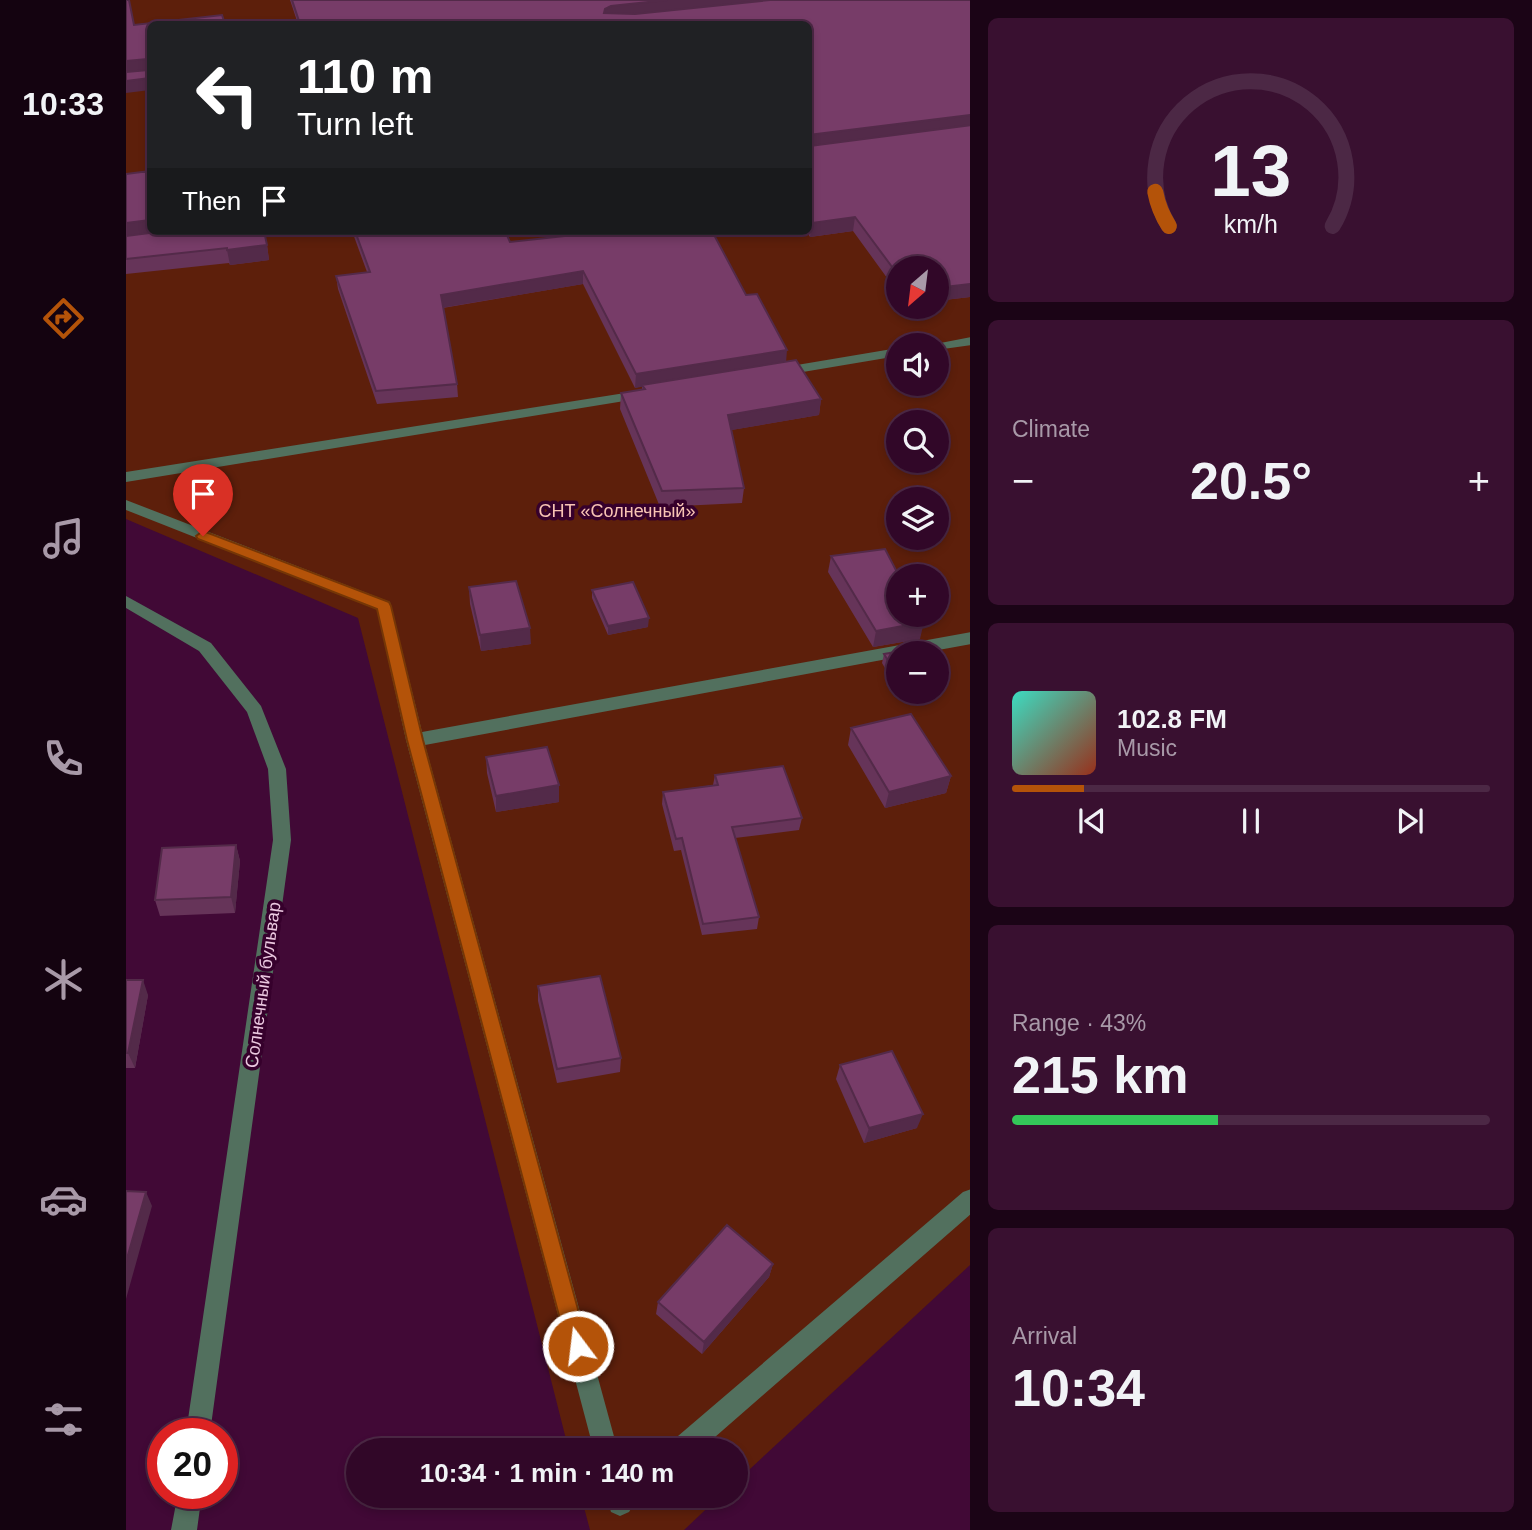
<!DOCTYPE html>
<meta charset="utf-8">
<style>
:root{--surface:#310728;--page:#391030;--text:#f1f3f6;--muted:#a899a8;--line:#4c2845;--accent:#b45309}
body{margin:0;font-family:Arial,sans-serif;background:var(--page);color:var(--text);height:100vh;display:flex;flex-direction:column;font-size:26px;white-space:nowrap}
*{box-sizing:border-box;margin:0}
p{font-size:23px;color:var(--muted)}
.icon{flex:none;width:38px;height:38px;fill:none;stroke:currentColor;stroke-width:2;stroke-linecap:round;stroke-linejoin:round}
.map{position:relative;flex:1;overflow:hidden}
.side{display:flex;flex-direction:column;gap:18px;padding:18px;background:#1b0416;width:562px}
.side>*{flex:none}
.top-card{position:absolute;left:21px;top:21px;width:665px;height:214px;border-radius:10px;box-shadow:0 4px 10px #0003,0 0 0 2px var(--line);background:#202124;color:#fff;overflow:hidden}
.needle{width:46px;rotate:208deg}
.tools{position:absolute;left:760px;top:256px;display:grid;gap:14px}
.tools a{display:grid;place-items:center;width:63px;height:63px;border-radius:50%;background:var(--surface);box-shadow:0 4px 10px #0003,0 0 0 2px var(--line);font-size:35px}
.speed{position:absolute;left:21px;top:1418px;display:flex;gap:14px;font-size:35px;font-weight:700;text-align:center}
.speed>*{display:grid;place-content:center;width:91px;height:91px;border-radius:50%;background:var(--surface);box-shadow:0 4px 10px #0003,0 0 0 2px var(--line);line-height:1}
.speed .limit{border:10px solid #d22;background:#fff;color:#111}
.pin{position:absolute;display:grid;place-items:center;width:60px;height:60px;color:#fff;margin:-72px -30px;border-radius:50% 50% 50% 0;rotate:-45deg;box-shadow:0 0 7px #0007}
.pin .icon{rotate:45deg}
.me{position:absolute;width:77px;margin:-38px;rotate:345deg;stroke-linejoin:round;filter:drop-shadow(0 0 5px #0008)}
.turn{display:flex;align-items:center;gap:24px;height:147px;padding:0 35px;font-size:32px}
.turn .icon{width:91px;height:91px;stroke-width:2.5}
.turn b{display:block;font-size:49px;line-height:60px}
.then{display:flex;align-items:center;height:66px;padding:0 35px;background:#0003;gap:14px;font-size:26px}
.big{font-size:52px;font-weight:700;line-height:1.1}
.side .tile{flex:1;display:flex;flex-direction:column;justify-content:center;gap:10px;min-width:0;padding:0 24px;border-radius:10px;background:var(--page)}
.side .dial{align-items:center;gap:0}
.dial svg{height:182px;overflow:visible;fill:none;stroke:var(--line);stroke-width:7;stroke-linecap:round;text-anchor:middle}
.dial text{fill:var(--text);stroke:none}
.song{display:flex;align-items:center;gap:21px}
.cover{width:84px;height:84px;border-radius:10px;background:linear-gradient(135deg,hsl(170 70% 55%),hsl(10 70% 35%))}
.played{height:7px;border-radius:4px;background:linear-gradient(90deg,var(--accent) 15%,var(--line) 15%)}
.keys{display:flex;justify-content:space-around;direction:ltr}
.heat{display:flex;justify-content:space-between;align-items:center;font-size:38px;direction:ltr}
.charge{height:10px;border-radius:5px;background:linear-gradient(90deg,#34c759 43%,var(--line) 0)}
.trip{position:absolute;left:220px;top:1438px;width:402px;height:70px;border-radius:35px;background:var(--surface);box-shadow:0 4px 10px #0003,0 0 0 2px var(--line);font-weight:700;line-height:70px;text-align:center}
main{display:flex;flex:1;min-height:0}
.dock{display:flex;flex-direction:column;width:126px;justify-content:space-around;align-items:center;background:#140310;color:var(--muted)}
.dock .icon{width:49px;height:49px}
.dock .active{color:var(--accent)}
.dock b{font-size:32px;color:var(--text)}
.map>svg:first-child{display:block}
.green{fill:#5d1f0b;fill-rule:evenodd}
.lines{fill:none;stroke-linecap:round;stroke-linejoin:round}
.minor{fill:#52705e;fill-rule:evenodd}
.wall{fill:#663459}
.shaded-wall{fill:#532a49}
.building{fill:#773c68;stroke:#532a49;stroke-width:2}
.route{fill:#b45309;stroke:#753606;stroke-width:2}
.labels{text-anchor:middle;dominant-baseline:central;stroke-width:7;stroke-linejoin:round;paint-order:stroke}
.park-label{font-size:18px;fill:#f8c4b4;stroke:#36002c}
.street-label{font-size:18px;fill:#ebc8e0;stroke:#36002c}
</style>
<main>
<nav class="dock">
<b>10:33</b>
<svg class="icon active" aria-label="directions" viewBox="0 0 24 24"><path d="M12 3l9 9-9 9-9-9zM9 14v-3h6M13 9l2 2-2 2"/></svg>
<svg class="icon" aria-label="music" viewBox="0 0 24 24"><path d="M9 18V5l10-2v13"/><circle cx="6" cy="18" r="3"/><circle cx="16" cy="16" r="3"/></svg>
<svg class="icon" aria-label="phone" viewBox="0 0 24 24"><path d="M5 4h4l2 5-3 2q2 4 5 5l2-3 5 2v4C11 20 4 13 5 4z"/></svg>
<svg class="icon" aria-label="climate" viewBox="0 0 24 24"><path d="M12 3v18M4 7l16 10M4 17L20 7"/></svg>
<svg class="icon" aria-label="car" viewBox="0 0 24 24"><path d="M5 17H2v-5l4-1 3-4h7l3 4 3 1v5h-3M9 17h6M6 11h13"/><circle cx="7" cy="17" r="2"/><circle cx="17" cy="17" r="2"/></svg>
<svg class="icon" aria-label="filters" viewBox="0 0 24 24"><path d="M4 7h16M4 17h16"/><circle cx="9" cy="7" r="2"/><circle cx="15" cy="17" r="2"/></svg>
</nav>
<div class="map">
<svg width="845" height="1530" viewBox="0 0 845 1530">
<rect width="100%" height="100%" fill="#410936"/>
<!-- green -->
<path class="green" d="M0,0H844V1265L611,1481V1451H443L232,618L0,519ZM24,24H682V231H24ZM772,268H810V306H772ZM772,345H810V383H772ZM772,422H810V460H772ZM772,499H810V537H772ZM772,576H810V614H772ZM772,653H810V691H772Z
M455,1496H594L558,1530H464Z"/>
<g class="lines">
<!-- minor -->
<path class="minor" d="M845,337V345L810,350V345H804Z
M772,348V356L653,376L646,372L653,368Z
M518,390L523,391V397L0,482V472Z
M0,500L264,602L296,732L845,632V644L796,653H772V657L299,745L492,1451H468L280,740L251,609L0,510Z
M0,596L85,643L135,706L160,769L165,840L84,1433H60L147,840L142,769L121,712L73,651L0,608Z
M845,1189V1214L573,1451H542L545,1442L837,1192Z
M52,1493H76L71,1530H45Z
M480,1496H513L503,1512L494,1516L485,1512Z"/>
</g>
<!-- wall -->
<path class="wall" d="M164,0H845V297L810,301L772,268V293L727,231L684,237L680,231H682V24H172Z
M24,161V231L141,245L143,260L104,265L103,263L0,274V174L24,171Z
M226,231H379L384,242L620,295L660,362L695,399L693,415L605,430L618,488L616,503L534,507L494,409L495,393L516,390V386L509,388L457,284L317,308L331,384L332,397L251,404L212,289L210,276L241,272Z
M705,556L794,639L747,647L702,572Z
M343,587L405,644L355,651L344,604Z
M466,590L522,627L482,635L466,598Z
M772,653V690L756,663L758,654Z
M725,728L825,776L820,793L759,808L722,745Z
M360,757L433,802L370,812L361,773Z
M589,775L676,818L673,830L609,838L633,917L631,929L576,935L555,850L548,851L536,804L537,792L587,785Z
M110,845L114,861L109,913L34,916L29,900Z
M0,980L22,995L9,1068H0Z
M412,986L495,1058L494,1072L431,1083L412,1001Z
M714,1065L791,1128L738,1143L710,1079Z
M647,1264L643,1277L576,1354L530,1314L532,1302Z"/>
<!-- shaded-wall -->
<path class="shaded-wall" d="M541,0H655L479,22V9L485,6Z
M21,59L24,70L0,73V61Z
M24,78V90L0,93V81Z
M845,115V127L682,148L683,135Z
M729,217L727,231L684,237L686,223Z
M24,220V231H56L0,238V223Z
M141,245L143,260L104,265L101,250Z
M457,271V284L315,308V295Z
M845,284V297L810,301V288Z
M661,350L660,363L509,388L510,374Z
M695,399L693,415L600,431L602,415Z
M523,618L522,627L482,635V626Z
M798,622L794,639L747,647L750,631Z
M404,628L405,644L355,651L354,635Z
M822,678L820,687L810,689V681Z
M776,691H798L775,696Z
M825,776L820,793L759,808L763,792Z
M433,785V802L370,812V796Z
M110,845L114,861L109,913L105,897Z
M17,980L22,995L9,1068L2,1053Z
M797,1114L791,1128L738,1143L743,1128Z
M20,1192L26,1206L0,1299V1262Z
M647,1264L643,1277L576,1354L578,1342Z"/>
<!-- building -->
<path class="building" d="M0,0H3L8,25L96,15L99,24H24V78L0,81V72L22,70L24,67L21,59L0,61Z
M166,0H541L485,6L479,9L478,13L509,14L644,0H845V115L683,135L682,139V24H174Z
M845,125V284L810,288V268H772V275L729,217L686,223L682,219V145L684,146Z
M23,161H24V220L0,223V174L24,171Z
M39,231H138L141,245L101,250V248L0,259V236Z
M229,231H379L384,242L485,231H586L620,295L631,294L661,350L510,374L457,271L315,295L331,384L250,391L210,276L244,272Z
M670,360L695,399L602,415L618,488L536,491L495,393L519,389L516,385Z
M759,549L773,576H772V614H794L798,622L750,631L705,556Z
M390,581L404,628L354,635L343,587Z
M507,582L523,618L482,626L466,590Z
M805,646L808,653H772V677L758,654L775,651L777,647Z
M810,656L822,678L810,681Z
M785,714L825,776L763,792L725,728Z
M421,747L433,785L370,796L360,757Z
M657,766L676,818L606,827L633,917L577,924L556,838L550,839L537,792L592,785L589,775Z
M110,845L105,897L29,900L36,848Z
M474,976L495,1058L431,1069L412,986Z
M0,980H17L2,1053H0Z
M766,1051L797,1114L743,1128L714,1065Z
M0,1191L20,1192L0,1262Z
M601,1225L647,1264L578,1342L532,1302Z"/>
<!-- route -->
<path class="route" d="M77,531L263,602L265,606L297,740L462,1346L459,1353L452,1356L444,1353L441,1346L281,740L251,609L72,539L70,536Z"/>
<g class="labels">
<!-- park labels -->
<g class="park-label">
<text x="491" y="511">СНТ «Солнечный»</text>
</g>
<!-- street labels -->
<g class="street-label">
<text transform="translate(137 985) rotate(-82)">Солнечный бульвар</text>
</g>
</g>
</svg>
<div class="tools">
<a><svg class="needle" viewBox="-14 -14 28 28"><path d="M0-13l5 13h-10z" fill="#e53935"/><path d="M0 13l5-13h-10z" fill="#a899a8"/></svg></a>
<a><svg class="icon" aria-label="sound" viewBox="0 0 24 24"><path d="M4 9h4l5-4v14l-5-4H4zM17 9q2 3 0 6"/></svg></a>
<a><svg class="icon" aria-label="search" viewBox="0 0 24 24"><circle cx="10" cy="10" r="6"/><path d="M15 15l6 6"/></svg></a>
<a><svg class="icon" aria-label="layers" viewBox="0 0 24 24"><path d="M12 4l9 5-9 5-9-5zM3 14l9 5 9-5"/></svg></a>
<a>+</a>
<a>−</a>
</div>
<div class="speed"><div class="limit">20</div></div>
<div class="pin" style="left:77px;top:536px;background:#d93025"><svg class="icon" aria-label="arrive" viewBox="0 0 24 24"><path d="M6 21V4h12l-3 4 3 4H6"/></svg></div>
<svg class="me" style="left:452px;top:1346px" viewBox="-20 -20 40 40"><circle r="17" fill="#b45309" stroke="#fff" stroke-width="3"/><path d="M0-11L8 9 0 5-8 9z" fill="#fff"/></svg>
<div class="trip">10:34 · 1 min · 140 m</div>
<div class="top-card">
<div class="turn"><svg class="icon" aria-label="left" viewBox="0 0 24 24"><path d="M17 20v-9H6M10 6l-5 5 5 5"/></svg><div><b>110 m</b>Turn left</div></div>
<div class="then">Then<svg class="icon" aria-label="arrive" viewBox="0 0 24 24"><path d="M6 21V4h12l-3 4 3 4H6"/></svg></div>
</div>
</div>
<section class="side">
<div class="tile dial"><svg viewBox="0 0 100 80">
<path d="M14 69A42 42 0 1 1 86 69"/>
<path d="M14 69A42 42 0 0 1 8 54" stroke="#b45309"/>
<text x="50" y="56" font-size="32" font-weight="700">13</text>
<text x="50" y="72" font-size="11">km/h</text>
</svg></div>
<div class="tile"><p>Climate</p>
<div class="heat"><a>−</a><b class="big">20.5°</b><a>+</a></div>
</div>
<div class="tile">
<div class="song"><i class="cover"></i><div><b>102.8 FM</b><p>Music</p></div></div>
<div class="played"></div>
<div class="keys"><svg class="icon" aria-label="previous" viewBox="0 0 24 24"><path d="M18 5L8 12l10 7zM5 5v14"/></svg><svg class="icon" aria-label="pause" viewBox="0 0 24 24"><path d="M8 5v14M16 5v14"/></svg><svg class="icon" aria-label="next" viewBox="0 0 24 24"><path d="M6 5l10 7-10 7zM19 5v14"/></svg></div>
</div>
<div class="tile"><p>Range · 43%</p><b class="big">215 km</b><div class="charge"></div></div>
<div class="tile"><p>Arrival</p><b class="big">10:34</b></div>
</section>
</main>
